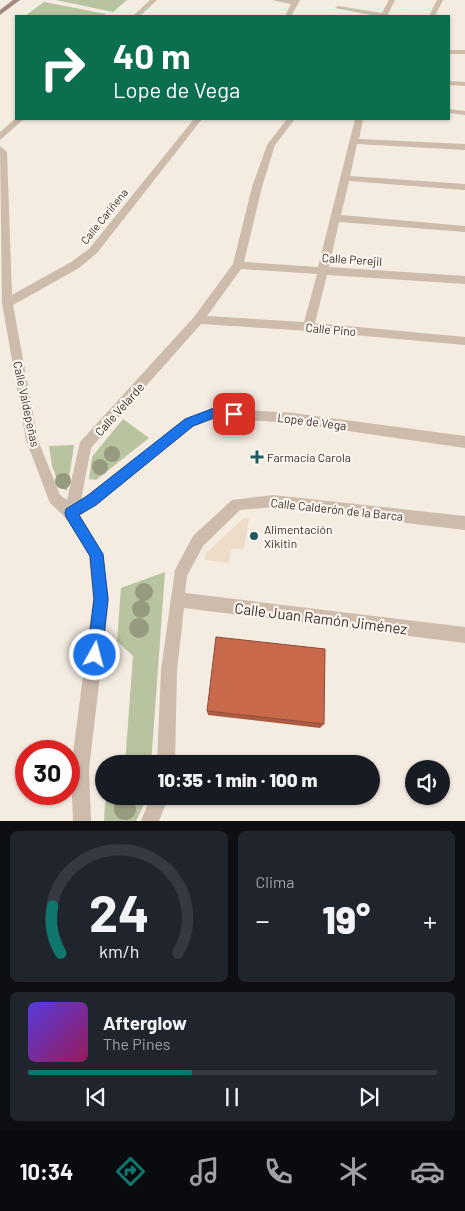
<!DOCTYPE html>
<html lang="es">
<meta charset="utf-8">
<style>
:root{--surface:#171b24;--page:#20242c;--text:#f1f3f6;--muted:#9ea1a6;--line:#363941;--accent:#0f766e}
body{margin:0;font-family:Barlow,sans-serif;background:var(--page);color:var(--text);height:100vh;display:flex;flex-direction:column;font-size:19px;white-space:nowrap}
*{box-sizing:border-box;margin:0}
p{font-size:16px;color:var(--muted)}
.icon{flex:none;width:28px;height:28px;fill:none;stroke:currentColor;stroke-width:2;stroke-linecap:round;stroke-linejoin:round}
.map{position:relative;height:821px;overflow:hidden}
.side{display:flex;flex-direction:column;gap:10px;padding:10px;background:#0d0f14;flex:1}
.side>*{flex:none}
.guide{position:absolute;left:15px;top:15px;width:435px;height:105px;border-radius:0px;box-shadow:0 1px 4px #0004;background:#0b6e4f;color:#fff;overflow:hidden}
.buttons{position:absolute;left:405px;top:760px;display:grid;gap:10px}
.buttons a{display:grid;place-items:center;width:45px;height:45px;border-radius:50%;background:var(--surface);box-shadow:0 1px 4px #0004;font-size:25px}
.speed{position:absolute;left:15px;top:740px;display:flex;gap:10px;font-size:25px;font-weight:700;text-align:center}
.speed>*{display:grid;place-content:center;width:65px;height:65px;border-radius:50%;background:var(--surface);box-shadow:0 1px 4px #0004;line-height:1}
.speed .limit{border:8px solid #d22;background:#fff;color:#111}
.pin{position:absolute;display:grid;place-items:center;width:42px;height:42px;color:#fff;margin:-21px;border-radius:10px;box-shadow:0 2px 8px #0006}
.me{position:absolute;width:55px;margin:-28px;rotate:7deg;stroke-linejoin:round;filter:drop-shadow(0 0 4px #0008)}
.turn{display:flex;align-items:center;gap:18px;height:105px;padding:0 15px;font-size:22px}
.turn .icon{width:65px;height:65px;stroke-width:2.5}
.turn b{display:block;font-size:35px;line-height:42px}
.big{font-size:38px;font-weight:800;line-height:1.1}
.side .card{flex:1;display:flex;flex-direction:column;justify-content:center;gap:8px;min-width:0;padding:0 18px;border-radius:8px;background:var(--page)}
.side .dial{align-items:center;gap:0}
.dial svg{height:130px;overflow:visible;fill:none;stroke:var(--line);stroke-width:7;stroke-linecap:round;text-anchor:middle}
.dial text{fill:var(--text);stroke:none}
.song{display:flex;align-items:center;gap:15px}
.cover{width:60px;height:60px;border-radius:8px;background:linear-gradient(135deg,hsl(250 70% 55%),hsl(330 70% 35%))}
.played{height:5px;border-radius:2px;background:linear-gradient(90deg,var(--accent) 40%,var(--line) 40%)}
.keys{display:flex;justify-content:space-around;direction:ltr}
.heat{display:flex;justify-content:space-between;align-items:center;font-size:28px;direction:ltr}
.side .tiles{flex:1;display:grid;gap:10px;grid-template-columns:1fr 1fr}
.card:last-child{grid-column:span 2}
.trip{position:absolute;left:95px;top:755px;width:285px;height:50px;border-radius:25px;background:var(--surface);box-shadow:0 1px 4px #0004;font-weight:800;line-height:50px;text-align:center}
.menu{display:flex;height:80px;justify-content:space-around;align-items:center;background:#090b0e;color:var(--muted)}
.menu .icon{width:35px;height:35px}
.menu .current{color:var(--accent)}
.menu b{font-size:22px;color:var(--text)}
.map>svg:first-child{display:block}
.green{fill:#b8c4a0}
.plaza{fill:#ecdcc8}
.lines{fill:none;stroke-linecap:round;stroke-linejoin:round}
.street{fill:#cdbbac;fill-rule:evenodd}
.secondary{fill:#a18a7d;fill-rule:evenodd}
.tree{fill:#969b7f}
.wall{fill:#ac5a40}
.building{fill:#c8694b;stroke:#8c4a34}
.route{fill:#1a73e8;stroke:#114b97}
.poi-dot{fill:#1f5a5e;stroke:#fbf5ee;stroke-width:2}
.labels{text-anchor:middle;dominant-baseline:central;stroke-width:4.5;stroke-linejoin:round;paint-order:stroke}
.far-street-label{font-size:11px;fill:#3b302b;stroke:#fbf5ee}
.street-label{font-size:12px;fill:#3b302b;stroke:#fbf5ee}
.poi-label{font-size:12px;fill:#3b302b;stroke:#fbf5ee;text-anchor:start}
.near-street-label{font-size:15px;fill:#3b302b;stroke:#fbf5ee}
</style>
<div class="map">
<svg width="465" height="821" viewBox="0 0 465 821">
<rect width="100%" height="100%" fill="#f4ebe1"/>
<!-- green -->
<path class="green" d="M56,0H127L113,12Z
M44,2L106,14L104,16H25Z
M123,419L149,438L96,480L89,479L92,457Z
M74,445L67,491L60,487L52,466L49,446Z
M165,572L151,764H125L133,656L117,641L121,588Z
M109,796H148L136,821H104L105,803Z"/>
<!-- plaza -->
<path class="plaza" d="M244,518H249L244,549H231L229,563L205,560L206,553Z"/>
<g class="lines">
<!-- street -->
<path class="street" d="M150,0H157L140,16H133Z
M272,0H300L291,16H285L291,4Z
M389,0H395L388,14L390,16H376L335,8L338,6L382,13Z
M437,0H443L435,16H429Z
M449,50H465V54H449Z
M449,81L465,82V86L449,85Z
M449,109L465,111V115L449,113Z
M16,118L24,119L0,140V132Z
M194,119H202L97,253L79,268L13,305L38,440L60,495L67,500L80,442L194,317L233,264L252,187L267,145L287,119H295L275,145L262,187L244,262L318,267L355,119H363L359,139L465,144V150L357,144L350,176L465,184V190L349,181L341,215L465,226V232L339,222L329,267L465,276V284L327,275L315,323L465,337V345L309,331L201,324L91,448L81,500L185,419L214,408L293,413L465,436V448L293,423L215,418L193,427L96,505L80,515L103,554L109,599L89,769L91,821H73L71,769L93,599L89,556L66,518L50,503L26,440L2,303L0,146L7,152L12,295L71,262L89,249ZM241,269L317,274L304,322L207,316Z
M273,495L465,516V530L273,507L240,510L203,546L187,576L185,593L465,627V643L184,608L177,670L175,764H157L161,670L175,570L193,536L232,500Z
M151,796H169L159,821H141Z"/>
<!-- secondary -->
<path class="secondary" d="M13,0H20L0,15V10Z"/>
</g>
<!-- trees -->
<g class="tree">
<circle cx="112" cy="454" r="8"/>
<circle cx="100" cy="467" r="8"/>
<circle cx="63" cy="481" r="8"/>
<circle cx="144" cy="592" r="9"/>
<circle cx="141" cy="609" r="9"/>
<circle cx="139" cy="628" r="10"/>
<circle cx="125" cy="809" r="11"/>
</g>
<!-- wall -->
<path class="wall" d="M207,711L324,724L320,728L208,715Z"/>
<!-- building -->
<path class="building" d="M216,637L325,649L324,724L207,711Z"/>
<!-- route -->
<path class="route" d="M214,408L234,409L239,414L234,419L214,418L193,426L96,505L79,515L103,554L108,599L102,655L100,660L95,662L89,660L87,655L94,599L90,556L66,517L65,513L66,509L87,496L185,419Z"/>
<!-- markers -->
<g class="poi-dot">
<path d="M254.5 449.5h5v5h5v5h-5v5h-5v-5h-5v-5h5z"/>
<circle cx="254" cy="536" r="5"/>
</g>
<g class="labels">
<!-- far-street labels -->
<g class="far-street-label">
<text transform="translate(104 216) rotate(-51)">Calle Cariñena</text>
</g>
<!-- street labels -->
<g class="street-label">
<text transform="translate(352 259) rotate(4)">Calle Perejil</text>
<text transform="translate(331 329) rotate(5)">Calle Pino</text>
<text transform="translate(27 404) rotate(78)">Calle Valdepeñas</text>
<text transform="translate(119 409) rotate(-48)">Calle Velarde</text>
<text transform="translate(312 421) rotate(7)">Lope de Vega</text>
<text transform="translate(337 509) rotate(6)">Calle Calderón de la Barca</text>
</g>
<!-- poi labels -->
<g class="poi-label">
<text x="267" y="457">Farmacia Carola</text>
<text x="264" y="529">Alimentación<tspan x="264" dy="14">Xikitin</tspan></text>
</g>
<!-- near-street labels -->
<g class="near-street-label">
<text transform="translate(321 618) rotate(7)">Calle Juan Ramón Jiménez</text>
</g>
</g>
</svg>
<div class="buttons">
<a><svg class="icon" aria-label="sound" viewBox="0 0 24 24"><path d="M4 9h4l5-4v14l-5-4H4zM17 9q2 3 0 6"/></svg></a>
</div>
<div class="speed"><div class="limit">30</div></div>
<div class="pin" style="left:234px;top:414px;background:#d93025"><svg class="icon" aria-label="arrive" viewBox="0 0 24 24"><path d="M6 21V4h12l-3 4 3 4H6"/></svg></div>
<svg class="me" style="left:95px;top:655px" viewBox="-20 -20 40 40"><circle r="17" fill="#1a73e8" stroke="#fff" stroke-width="3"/><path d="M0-11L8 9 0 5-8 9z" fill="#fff"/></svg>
<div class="trip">10:35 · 1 min · 100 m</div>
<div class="guide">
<div class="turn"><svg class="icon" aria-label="right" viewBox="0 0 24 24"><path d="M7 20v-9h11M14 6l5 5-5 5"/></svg><div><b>40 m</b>Lope de Vega</div></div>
</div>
</div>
<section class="side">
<div class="tiles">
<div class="card dial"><svg viewBox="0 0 100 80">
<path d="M14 69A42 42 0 1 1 86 69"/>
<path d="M14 69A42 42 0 0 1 9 40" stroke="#0f766e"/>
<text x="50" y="56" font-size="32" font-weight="700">24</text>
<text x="50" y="72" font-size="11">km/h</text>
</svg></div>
<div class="card"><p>Clima</p>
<div class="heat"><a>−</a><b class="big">19°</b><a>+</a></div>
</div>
<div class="card">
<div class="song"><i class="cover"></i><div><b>Afterglow</b><p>The Pines</p></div></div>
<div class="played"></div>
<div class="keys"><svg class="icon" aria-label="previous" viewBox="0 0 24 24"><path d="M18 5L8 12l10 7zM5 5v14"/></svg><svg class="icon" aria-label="pause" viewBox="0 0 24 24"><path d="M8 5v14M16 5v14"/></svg><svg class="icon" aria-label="next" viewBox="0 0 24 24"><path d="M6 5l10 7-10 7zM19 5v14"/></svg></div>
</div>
</div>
</section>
<nav class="menu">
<b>10:34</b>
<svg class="icon current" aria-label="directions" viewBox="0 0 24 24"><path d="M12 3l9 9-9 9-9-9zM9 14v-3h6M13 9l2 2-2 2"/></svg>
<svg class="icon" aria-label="music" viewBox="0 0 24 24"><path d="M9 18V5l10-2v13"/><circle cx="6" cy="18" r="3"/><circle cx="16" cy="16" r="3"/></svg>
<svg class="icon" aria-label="phone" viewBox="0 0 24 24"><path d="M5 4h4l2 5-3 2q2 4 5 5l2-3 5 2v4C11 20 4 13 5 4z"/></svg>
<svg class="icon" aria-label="climate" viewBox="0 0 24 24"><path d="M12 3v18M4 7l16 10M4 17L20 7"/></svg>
<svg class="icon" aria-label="car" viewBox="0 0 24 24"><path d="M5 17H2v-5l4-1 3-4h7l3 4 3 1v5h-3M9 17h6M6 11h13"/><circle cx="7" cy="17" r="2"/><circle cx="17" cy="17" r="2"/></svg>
</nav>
